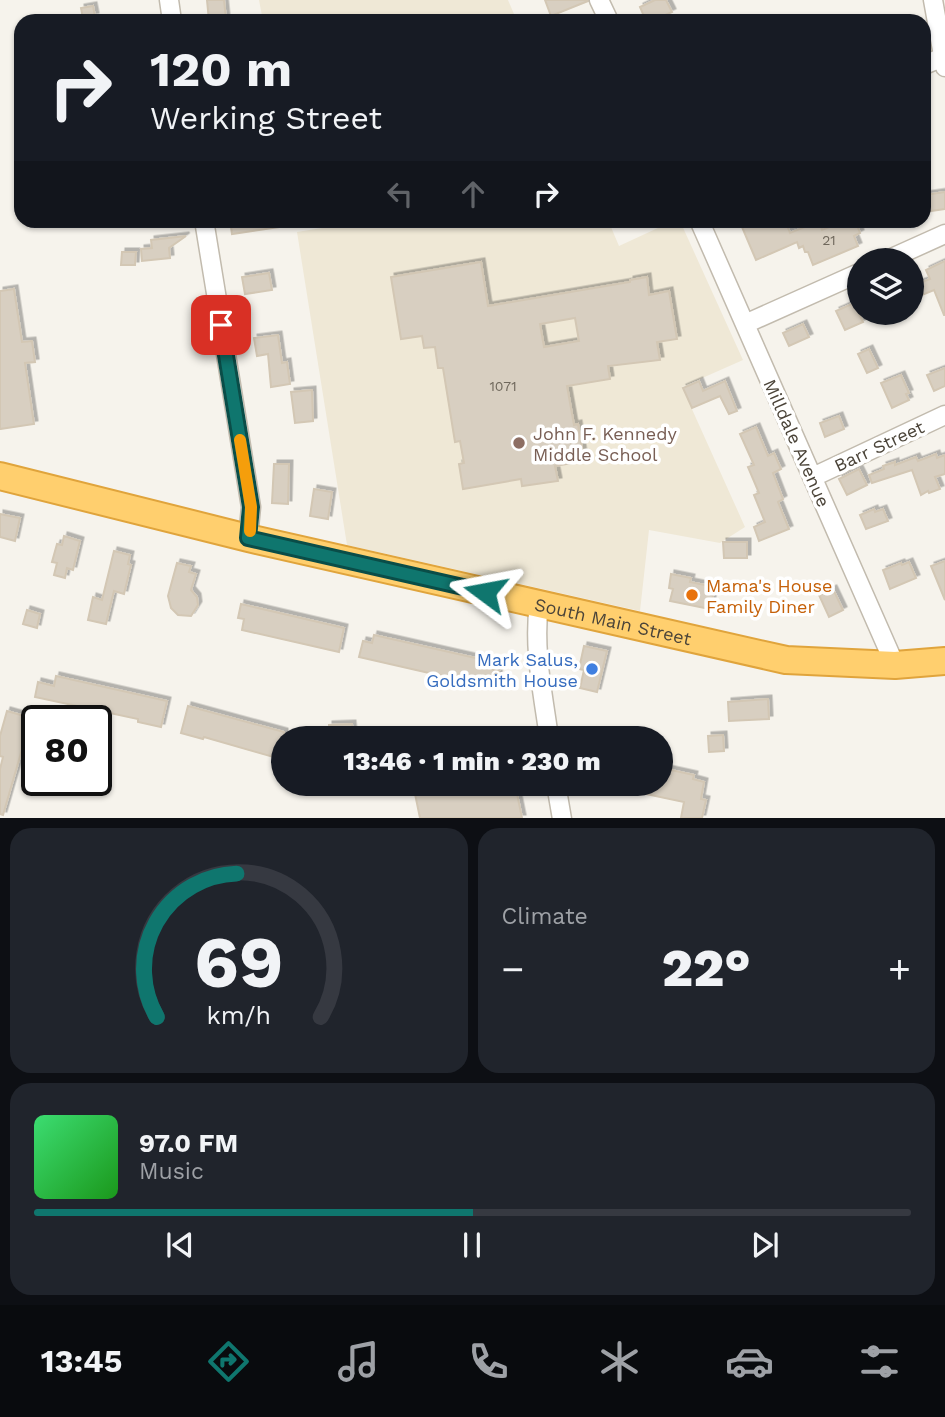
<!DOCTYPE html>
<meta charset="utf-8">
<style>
:root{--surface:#171b24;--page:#20242c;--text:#f1f3f6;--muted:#9ea1a6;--line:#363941;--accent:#0f766e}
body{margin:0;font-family:"Work Sans",sans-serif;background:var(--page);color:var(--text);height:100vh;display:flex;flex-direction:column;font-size:26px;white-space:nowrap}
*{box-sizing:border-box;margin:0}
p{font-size:23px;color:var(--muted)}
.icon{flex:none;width:38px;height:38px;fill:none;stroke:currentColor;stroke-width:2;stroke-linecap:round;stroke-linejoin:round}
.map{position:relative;height:818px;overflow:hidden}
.side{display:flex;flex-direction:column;gap:10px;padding:10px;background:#0d0f14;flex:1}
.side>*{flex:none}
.hud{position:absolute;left:14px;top:14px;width:917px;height:214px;border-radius:21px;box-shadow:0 2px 5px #0004;background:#171b24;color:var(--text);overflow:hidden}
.controls{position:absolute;left:847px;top:248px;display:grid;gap:14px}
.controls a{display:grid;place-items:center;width:77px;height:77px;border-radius:50%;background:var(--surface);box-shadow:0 2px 5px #0004;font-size:35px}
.speed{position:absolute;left:21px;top:705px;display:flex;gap:14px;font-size:35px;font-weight:700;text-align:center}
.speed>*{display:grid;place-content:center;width:91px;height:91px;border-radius:50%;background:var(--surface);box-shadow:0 2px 5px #0004;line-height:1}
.speed .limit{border:4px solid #111;border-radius:10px;background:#fff;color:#111}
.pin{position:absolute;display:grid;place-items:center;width:60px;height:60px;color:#fff;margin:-30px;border-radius:14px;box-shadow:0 4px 10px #0006}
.me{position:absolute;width:77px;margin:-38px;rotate:283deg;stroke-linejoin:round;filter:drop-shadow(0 0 5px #0008)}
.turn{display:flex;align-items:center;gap:24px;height:147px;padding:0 21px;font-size:32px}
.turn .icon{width:91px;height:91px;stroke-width:2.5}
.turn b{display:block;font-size:49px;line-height:60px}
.lanes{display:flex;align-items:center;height:66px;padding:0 21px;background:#0003;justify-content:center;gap:35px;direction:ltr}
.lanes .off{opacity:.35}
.big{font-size:52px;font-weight:800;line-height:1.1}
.side .widget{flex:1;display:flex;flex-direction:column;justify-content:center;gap:10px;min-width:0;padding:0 24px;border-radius:21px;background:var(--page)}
.side .dial{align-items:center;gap:0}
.dial svg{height:182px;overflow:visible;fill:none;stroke:var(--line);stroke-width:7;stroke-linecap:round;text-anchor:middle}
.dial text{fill:var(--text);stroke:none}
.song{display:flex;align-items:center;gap:21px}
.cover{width:84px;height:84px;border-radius:10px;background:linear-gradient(135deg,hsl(140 70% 55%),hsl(120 70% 35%))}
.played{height:7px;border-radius:4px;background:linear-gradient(90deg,var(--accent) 50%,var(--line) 50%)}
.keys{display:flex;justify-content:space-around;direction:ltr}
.heat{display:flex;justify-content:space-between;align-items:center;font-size:38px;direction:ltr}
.side .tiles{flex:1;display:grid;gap:10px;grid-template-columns:1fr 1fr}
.widget:last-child{grid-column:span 2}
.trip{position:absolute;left:271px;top:726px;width:402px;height:70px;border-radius:35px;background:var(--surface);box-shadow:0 2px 5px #0004;font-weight:800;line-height:70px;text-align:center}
.tabs{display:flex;height:112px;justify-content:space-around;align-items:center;background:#090b0e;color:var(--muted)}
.tabs .icon{width:49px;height:49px}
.tabs .on{color:var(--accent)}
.tabs b{font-size:32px;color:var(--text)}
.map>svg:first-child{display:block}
.education{fill:#efe8d6}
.building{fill:#d8cfc1;stroke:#d3c7b4;stroke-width:2;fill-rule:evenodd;filter:url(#shadow)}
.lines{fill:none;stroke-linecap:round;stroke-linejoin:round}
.minor-casing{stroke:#c2bbae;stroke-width:21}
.highway-casing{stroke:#e0a43c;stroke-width:30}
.minor{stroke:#fff;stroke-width:18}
.highway{stroke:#ffcf6e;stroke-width:26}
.route-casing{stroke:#0a4d48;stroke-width:18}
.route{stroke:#0f766e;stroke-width:12}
.slow{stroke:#f59e0b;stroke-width:12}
.education-dot{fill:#8d6e63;stroke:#fff;stroke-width:2.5}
.food-dot{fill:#e8710a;stroke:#fff;stroke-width:2.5}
.shop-dot{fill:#3f7fe0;stroke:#fff;stroke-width:2.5}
.labels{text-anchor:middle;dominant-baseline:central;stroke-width:7;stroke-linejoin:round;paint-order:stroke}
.number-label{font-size:14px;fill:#6e675b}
.education-label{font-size:18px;fill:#785e54;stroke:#fff;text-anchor:start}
.street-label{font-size:18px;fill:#4b4439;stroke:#fff}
.food-label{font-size:18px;fill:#c56008;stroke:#fff;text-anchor:start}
.shop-label{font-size:18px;fill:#366cbe;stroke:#fff;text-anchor:end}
</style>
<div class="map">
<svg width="945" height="819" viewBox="0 0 945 819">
<defs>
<filter id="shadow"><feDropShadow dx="3.5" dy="-3.5" stdDeviation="0" flood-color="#0004"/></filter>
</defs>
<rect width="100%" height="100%" fill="#f6f3ec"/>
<!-- education -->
<path class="education" d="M259,0H508L517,21H263Z
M353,220H608L619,246L673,221H680L743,360L682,387L745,527L720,543L649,530L640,611L347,545L297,232L353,223Z"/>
<!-- building -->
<path class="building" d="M207,0H224L226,19L209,21Z
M545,0H588V1L551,16Z
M655,0H666L672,12L652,21H646L640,7Z
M93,6L95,16L83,18L81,8Z
M945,192V209L924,212V195Z
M230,220H279L280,227L232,234Z
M739,220H785L790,233L819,221L822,230L839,223L841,226L855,220L860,233L854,236L858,246L813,265L808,252H805L803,246L799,248L797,242L756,260Z
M186,236L169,248L170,258L142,261L141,249L152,248L151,240Z
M122,252H136L135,265H121Z
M945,261V315H944L934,290L922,295L917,284L930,279L926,270Z
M481,262L488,306L630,282V280L647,277L649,295L669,291L677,339L657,342L660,360L608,366L610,379L567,386L574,425L578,424L584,461L555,466L558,481L522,486L521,479L463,489L459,464L464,463L460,441L455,442L443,368H438L435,347L424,348L422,336L401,339L391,277ZM575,318L579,341L544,347L540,324Z
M269,273L272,290L245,294L242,277Z
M14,289L22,342L32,341L35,362L25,363L34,424L0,429V291Z
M854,303L863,322L845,330L836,311Z
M803,324L809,337L789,346L783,333Z
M278,335L282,363L287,362L290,384L271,387L268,354L257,356L254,338Z
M869,349L878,368L867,373L858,354Z
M945,368V386L934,391L927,375Z
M901,375L909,393L906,394L909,400L892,408L881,383Z
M699,381L703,391L725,381L737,411L729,414L720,396L692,408L683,388Z
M312,390L313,421L295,423L291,392Z
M839,416L844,429L825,437L820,423Z
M756,427L768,456L774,453L781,469L773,473L783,499L778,502L789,529L759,541L754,527L765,522L754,495L759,493L748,467L754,465L740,434Z
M936,454L937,458L945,455V474L935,477L940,489L929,493L928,491L921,495L912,470L872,483L869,475L884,469L883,466L895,462V465L916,457L918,461Z
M274,464H289L288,504L272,503Z
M859,469L867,485L847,495L839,479Z
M314,489L332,492L328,519L310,516Z
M874,509L875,512L883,509L888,521L866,529L860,515Z
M0,514L20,518L15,541L0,537Z
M64,536L80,541L73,570L67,568L65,578L54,575L57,563L52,562L57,544L62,545Z
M723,542H747V558H724Z
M114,551L130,555L128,564L131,565L124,594L114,591L106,624L88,620L93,597L102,600Z
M945,561V600L931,566Z
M909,562L916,578L890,589L883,570L901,563L902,565Z
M177,563L191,566L189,572L196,574L191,590L197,597L198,605L191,616L178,615L171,608L168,596Z
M671,574L691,578L690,582L715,587L710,609L670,601L673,589L669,588Z
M833,589L843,610L829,617L819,595Z
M241,604L344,628L339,652L242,630L244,619L238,618Z
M27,610L40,614L37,628L23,624Z
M374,635L489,661L487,668L499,671L495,688L359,657L363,641L372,643Z
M584,646L607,651L597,692L580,688L584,670L579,669Z
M56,676L167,701L161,727L138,722V719L35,697L38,682L54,686Z
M768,699L769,719L729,721L728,702Z
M188,706L284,732V760L204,737L203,739L181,733Z
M7,711L35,719L29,740L25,739L3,815L0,814V769L3,757L0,756V736Z
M352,724L353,735L329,737V725Z
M723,735L724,751L709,752L708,736Z
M662,768L694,775L693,779L704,782L701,799L706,800L702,818H681L684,802L622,789V784H662Z
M439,784H515L522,818H420L414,789Z"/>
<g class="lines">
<defs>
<path id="minor" d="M169,0L172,21
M599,0L609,21
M933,0L945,67
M924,65L943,57
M204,220L251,507L248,538
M699,220L895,665
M885,261L945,234
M745,324L859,273
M813,477L945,415
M539,604C533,649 543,693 549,738
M556,784L562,819"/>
<g id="highway">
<path id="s1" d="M0,476L248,538L786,660L895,665L945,661"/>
</g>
</defs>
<!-- minor casing -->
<use href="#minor" class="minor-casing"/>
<!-- highway casing -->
<use href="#highway" class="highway-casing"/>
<!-- minor -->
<use href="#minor" class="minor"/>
<!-- highway -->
<use href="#highway" class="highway"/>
</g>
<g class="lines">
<defs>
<path id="route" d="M221,325L251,507L248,538L485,592"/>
</defs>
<!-- route casing -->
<use href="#route" class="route-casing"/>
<!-- route -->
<use href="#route" class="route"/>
<!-- slow -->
<path class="slow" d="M240,440L251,507L250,531"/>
</g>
<!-- markers -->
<circle class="education-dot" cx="519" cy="443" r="7"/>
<circle class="food-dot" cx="692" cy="595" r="7"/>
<circle class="shop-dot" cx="592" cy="669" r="7"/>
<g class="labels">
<!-- number labels -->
<g class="number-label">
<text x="829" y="240">21</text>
<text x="503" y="386">1071</text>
</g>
<!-- education labels -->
<g class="education-label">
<text x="533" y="433">John F. Kennedy<tspan x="533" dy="21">Middle School</tspan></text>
</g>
<!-- street labels -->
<g class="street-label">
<text transform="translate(797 443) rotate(66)">Milldale Avenue</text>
<text transform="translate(879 446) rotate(-25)">Barr Street</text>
<text stroke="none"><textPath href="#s1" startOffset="630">South Main Street</textPath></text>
</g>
<!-- food labels -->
<g class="food-label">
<text x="706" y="585">Mama's House<tspan x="706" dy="21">Family Diner</tspan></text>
</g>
<!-- shop labels -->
<g class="shop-label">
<text x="578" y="659">Mark Salus,<tspan x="578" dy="21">Goldsmith House</tspan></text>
</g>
</g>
</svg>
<div class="controls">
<a><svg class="icon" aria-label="layers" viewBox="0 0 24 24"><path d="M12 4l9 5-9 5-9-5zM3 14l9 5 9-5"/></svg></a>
</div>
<div class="speed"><div class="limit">80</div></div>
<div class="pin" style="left:221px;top:325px;background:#d93025"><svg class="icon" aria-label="arrive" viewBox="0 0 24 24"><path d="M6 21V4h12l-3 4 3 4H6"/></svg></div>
<svg class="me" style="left:485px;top:592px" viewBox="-20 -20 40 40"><path d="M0-17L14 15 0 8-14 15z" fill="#0f766e" stroke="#fff" stroke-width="4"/></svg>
<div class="trip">13:46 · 1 min · 230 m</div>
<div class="hud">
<div class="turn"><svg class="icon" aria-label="right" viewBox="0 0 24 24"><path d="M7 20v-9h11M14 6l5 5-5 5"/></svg><div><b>120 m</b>Werking Street</div></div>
<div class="lanes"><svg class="icon off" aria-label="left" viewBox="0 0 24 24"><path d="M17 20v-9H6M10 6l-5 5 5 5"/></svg><svg class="icon off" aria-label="ahead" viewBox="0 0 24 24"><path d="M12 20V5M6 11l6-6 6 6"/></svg><svg class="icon" aria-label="right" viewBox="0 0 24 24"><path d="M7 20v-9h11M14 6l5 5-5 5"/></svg></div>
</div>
</div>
<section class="side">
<div class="tiles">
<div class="widget dial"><svg viewBox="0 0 100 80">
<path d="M14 69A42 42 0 1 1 86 69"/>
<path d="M14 69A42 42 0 0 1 49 6" stroke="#0f766e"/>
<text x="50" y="56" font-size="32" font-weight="700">69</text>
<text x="50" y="72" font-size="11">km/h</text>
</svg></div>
<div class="widget"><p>Climate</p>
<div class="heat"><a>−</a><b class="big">22°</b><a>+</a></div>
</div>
<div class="widget">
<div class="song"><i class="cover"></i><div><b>97.0 FM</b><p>Music</p></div></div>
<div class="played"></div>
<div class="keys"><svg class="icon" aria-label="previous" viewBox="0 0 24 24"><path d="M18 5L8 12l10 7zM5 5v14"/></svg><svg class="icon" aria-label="pause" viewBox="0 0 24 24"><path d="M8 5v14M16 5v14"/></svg><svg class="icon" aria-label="next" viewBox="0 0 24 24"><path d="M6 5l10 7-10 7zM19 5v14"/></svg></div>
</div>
</div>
</section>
<nav class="tabs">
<b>13:45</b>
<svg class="icon on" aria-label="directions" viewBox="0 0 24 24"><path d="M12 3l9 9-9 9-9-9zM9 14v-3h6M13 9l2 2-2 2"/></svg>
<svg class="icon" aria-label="music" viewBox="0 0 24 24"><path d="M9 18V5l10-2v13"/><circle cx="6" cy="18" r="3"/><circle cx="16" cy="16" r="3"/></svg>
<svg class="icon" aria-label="phone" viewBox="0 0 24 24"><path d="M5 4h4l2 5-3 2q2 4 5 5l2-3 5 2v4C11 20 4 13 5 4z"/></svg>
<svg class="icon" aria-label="climate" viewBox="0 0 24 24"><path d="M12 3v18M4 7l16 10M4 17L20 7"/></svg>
<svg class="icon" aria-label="car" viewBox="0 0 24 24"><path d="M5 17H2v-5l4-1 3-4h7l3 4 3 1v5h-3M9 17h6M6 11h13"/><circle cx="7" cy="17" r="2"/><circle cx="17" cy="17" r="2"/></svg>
<svg class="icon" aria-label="filters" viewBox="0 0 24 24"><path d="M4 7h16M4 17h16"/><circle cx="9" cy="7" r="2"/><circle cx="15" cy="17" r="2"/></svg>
</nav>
